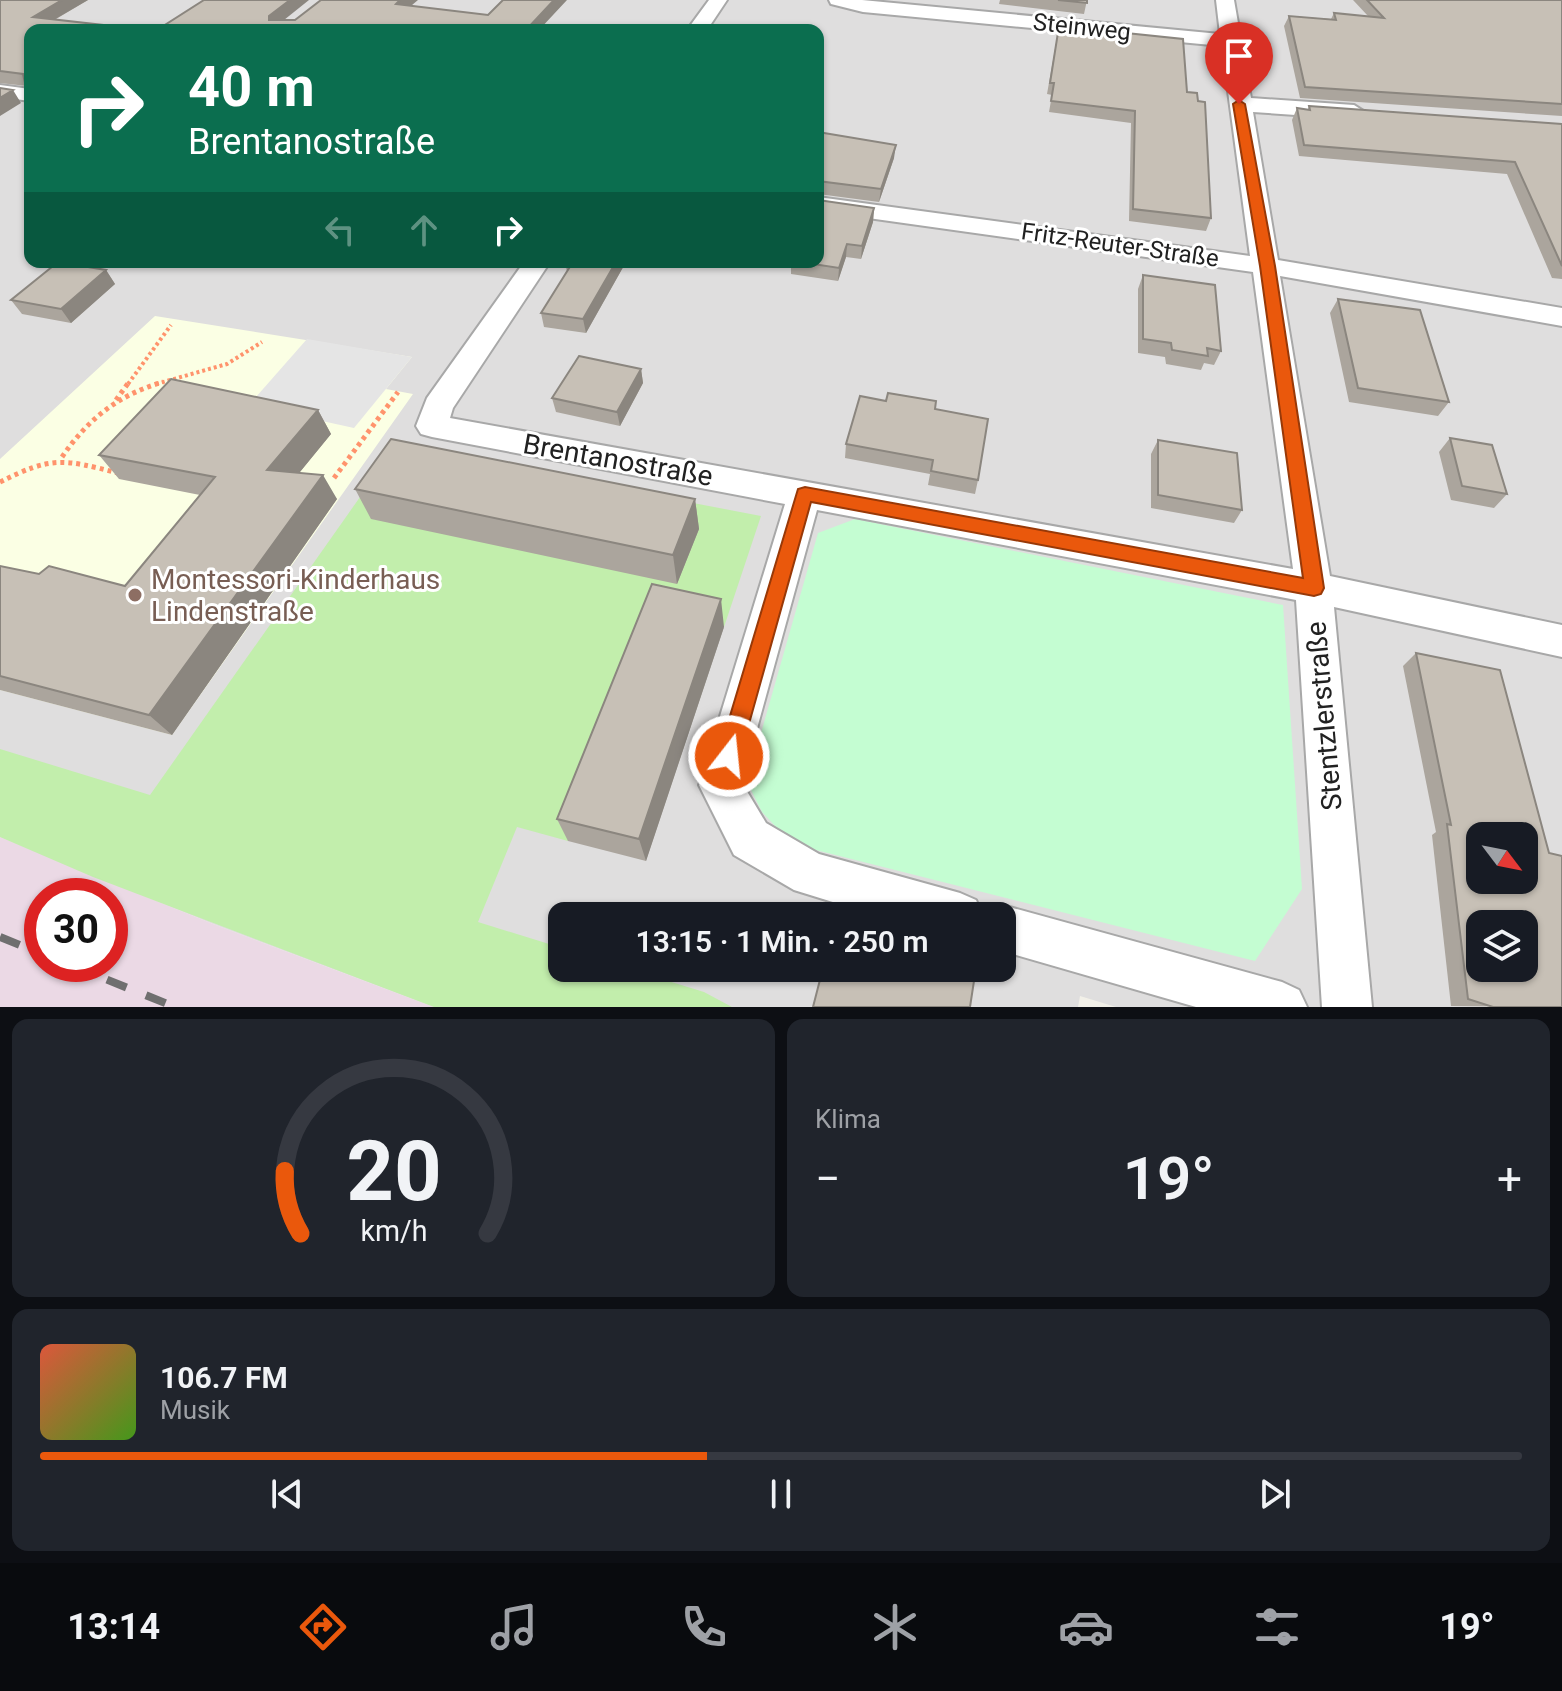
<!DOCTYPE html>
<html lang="de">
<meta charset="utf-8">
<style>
:root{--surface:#171b24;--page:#20242c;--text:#f1f3f6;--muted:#9ea1a6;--line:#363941;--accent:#ea580c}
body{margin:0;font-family:Roboto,sans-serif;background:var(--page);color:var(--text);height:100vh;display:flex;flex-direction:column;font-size:30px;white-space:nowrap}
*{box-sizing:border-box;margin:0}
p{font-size:26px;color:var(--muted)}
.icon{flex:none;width:44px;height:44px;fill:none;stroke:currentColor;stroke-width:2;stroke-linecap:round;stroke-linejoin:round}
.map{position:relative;height:1007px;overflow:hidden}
.side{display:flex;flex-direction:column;gap:12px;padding:12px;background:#0d0f14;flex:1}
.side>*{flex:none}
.banner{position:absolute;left:24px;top:24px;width:800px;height:244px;border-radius:16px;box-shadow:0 2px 6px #0004;background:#0b6e4f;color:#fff;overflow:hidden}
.needle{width:52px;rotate:122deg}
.controls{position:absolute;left:1466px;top:822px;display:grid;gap:16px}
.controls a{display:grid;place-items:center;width:72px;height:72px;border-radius:16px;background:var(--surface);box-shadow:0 2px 6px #0004;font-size:40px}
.speed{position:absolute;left:24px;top:878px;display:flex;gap:16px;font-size:40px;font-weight:700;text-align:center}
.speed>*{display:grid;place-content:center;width:104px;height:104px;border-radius:50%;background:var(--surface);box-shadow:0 2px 6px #0004;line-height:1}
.speed .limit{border:12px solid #d22;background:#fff;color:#111}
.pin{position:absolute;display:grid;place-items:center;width:68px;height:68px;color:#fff;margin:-82px -34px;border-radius:50% 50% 50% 0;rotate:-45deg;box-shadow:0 0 8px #0007}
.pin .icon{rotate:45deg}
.me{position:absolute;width:88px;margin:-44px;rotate:16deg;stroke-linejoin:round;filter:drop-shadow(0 0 6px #0008)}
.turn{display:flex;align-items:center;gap:28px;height:168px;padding:0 32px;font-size:36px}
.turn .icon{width:104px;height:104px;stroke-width:2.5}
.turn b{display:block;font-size:56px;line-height:68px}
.lanes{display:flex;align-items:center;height:76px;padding:0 32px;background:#0003;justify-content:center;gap:40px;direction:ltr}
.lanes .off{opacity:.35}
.big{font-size:60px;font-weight:600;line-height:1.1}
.side .tile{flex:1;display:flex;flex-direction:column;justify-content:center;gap:12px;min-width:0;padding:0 28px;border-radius:16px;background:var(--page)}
.side .dial{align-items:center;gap:0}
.dial svg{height:208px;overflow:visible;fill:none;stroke:var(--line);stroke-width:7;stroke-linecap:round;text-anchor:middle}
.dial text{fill:var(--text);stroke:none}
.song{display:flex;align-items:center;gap:24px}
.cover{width:96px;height:96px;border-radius:12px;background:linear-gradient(135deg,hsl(10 70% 55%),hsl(100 70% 35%))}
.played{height:8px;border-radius:4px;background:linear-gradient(90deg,var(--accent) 45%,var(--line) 45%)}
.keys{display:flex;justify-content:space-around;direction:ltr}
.heat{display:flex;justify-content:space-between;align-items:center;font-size:44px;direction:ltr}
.side .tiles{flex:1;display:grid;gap:12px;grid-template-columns:1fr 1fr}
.tile:last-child{grid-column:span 2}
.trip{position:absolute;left:548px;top:902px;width:468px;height:80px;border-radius:16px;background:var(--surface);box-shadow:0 2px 6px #0004;font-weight:600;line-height:80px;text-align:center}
.dock{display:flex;height:128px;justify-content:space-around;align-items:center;background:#090b0e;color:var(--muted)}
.dock .icon{width:56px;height:56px}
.dock .active{color:var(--accent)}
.dock b{font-size:36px;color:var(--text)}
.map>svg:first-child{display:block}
.residential{fill:#dfdede;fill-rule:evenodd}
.industrial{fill:#ebd9e5;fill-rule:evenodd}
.education{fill:#fbffe4}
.grass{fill:#c2eeac}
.park{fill:#c4fdd2}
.parking{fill:#e5e5e5}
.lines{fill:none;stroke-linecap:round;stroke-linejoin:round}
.street-casing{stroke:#a8a8a8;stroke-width:4}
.path-far1{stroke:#ff936c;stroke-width:4;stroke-dasharray:3 3;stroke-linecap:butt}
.path{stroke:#ff936c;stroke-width:5;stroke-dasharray:4 4;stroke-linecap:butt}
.street{fill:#fff;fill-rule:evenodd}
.rail{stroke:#6f6f6f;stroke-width:8;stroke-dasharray:21 21;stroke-linecap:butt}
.wall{fill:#aba59d}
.shaded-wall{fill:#8b867f}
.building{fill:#c7c0b6;stroke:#8b867f;stroke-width:2;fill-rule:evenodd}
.route{fill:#ea580c;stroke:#983908;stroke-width:2}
.education-dot{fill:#8d6e63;stroke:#fff;stroke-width:3}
.labels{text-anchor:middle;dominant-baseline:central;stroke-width:6;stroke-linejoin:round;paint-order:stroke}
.far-street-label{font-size:24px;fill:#212121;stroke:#fff}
.street-label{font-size:28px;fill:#212121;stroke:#fff}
.education-label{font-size:28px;fill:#785e54;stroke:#fff;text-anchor:start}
</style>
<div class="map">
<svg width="1562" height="1007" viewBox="0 0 1562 1007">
<rect width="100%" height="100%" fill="#f2f0e8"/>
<!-- residential -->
<path class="residential" d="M0,0H1562V1007H1116L1080,996L1078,1007H434L213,924L0,837ZM30,30H818V262H30ZM1480,836H1524V880H1480ZM562,916H1002V968H562ZM1480,924H1524V968H1480Z"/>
<!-- industrial -->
<path class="industrial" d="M0,837L213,924L434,1007H0ZM42,896H110V964H42Z"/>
<!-- education -->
<path class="education" d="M155,316L412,357L386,389L413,394L172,735L0,690V459Z"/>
<!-- grass -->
<path class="grass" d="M396,446L761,516L724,627L657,613L568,841L517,827L478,922L562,948V968H626L704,992L732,1007H434L93,877L0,837V749L150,795Z"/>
<!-- park -->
<path class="park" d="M855,519L1283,605L1302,889L1255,961L792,844L762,812L747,782L818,533Z"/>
<!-- parking -->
<path class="parking" d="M307,339L412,357L354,428L249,405Z"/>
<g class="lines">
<defs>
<path id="street" d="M709,0H727L707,30H687Z
M829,0H862L1220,34L1216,0H1234L1251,98L1354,105L1365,112L1354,119L1253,112L1278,260L1562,308V326L1280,276L1330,576L1562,625V657L1334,607L1372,1007H1322L1296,600L817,510L742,783L766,823L819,854L960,893L976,900L983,916H878L794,890L734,855L699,785L785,504L432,437L421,434L416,426L427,398L524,262H550L453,408L450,418L1293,569L1253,272L818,211V197L1250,256L1222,46L863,12L831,4Z
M0,85L30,89V101L0,97Z
M1002,905L1282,982L1299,990L1307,1007H1196L1002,951V916H983L985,911Z"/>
</defs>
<!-- street casing -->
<use href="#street" class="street-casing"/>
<!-- path-far1 -->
<path class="path-far1" d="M128,384L171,325
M156,384L227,364L262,342"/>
<!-- path -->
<path class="path" d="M116,400L129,382
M62,457C88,419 118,395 163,382
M334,478L398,392
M0,482C52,456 63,459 118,473"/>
<!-- street -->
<use href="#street" class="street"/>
<!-- rail -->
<path class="rail" d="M0,937L42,954
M68,964L175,1007"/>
</g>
<!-- wall -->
<path class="wall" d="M0,0H88L56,19L30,30L27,86L0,83Z
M1000,0H1087L1084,14L999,4Z
M1353,0H1562V116L1300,98L1284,26L1289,16L1331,19L1334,13L1368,16Z
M1059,26L1187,92L1211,218L1206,231L1129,221L1131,123L1049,112L1052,95L1047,94Z
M1309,106L1562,124V279L1552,278L1507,174L1299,156L1292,120L1297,108L1308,110Z
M818,132L894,158L879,202L818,194Z
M874,208L873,222L861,259L846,257L838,281L791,274V265L770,262H818Z
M567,262H626L586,333L544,327L541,313L567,271L565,264Z
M106,270L115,284L71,323L22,314L11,300Z
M1143,275L1221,351L1214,365L1204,363L1201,370L1166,364L1165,357L1138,353V289Z
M1338,299L1449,402L1438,416L1349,402L1330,313Z
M641,369L643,383L620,426L556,412L552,398Z
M935,409L978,480L975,494L928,485L930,474L845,458L846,444Z
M318,410L331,434L299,473L337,499L172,735L0,690V566L39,574L125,586L200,495L119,479L99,455Z
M1450,438L1507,494L1494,508L1451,500L1439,452Z
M1158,440L1242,510L1234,523L1151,508V454Z
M355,489L695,499L699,529L677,584L371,519Z
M724,627L646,861L568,841L557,819Z
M1416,653L1549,853L1562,1007L1451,1006L1432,835L1436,832L1403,666Z"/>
<!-- shaded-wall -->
<path class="shaded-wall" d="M62,0H88L40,28L33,17Z
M290,0H309L274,28L269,20V16Z
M400,0H418L399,16L396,4Z
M554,0H567L539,30H526Z
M30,80V90L25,83Z
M13,90L21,103L0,116V98Z
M896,145L894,158L879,202L881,189Z
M874,208L873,222L861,259L862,246Z
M847,244L846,257L838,281L839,268Z
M616,262H626L586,333L583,319Z
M106,270L115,284L71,323L61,309Z
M641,369L643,383L620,426L617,412Z
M318,410L331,434L282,494L267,470Z
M323,475L337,499L172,735L149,715Z
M695,499L699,529L677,584L673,555Z
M721,599L724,627L646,861L639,839Z"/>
<!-- building -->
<path class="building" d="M0,0H62L33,17L148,30H30V80L25,83L23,74L0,71Z
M204,0H290L269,16V20H295L321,0H400L396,4L488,15L503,0H554L526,30H157Z
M1058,0H1087V3Z
M1367,0H1562V104L1305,87L1289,16L1336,20L1334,13L1384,18Z
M1059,26L1183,39L1187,92L1197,93L1198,101L1205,102L1211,218L1133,209L1135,111L1051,101L1054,83H1050Z
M0,88L13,90L0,98Z
M1309,106L1562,124V266L1515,162L1304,145L1297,108L1310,110Z
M818,132L896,145L881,189L818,181Z
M818,200L874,208L862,246L847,244L839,268L800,262H818Z
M58,262L106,270L61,309L11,300Z
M567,262H616L583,319L541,313L571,265L565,264Z
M1143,275L1215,285L1221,351L1207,348L1208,356L1172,350L1171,343L1143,339Z
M1338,299L1420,310L1449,402L1358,388Z
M579,356L641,369L617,412L552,398Z
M171,379L318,410L267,470L323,475L149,715L0,676V566L39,574L49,566L125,586L215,477L99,455Z
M888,393L936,401L935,409L988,419L978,480L931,471L933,460L846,444L860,396L886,401Z
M1450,438L1492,445L1507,494L1462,486Z
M391,439L695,499L673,555L355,489Z
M1158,440L1237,453L1242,510L1158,495Z
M652,584L721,599L639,839L557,819Z
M1416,653L1500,670L1549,853L1562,856V1007H1493L1468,999L1447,824L1451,825ZM1480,836H1524V880H1480ZM1480,924H1524V968H1480Z
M823,968H976L970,1007H813Z"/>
<!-- route -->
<path class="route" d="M1239,100L1245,104L1275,266L1324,588L1321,594L1314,596L811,502L740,756L737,764L729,767L721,764L718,756L798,489L805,487L1303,578L1260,266L1233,104Z"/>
<!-- markers -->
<circle class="education-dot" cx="135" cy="595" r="8"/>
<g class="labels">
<!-- far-street labels -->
<g class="far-street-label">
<text transform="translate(1082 27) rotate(6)">Steinweg</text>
<text transform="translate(1120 245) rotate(8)">Fritz-Reuter-Straße</text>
</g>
<!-- street labels -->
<g class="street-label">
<text transform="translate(618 460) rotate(10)">Brentanostraße</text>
<text transform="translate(1324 716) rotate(-95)">Stentzlerstraße</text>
</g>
<!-- education labels -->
<g class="education-label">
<text x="151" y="579">Montessori-Kinderhaus<tspan x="151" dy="32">Lindenstraße</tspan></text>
</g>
</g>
</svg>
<div class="controls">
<a><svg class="needle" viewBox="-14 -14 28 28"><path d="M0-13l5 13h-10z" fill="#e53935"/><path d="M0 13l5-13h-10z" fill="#9ea1a6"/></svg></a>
<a><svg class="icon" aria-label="layers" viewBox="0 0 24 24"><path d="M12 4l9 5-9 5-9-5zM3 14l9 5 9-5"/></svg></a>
</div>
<div class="speed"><div class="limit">30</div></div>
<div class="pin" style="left:1239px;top:104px;background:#d93025"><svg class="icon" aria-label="arrive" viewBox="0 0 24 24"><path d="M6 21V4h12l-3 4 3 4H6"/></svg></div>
<svg class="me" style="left:729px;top:756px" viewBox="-20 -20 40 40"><circle r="17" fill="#ea580c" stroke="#fff" stroke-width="3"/><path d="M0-11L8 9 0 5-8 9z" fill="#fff"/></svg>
<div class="trip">13:15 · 1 Min. · 250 m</div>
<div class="banner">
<div class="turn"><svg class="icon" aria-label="right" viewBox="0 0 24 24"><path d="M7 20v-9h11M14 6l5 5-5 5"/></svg><div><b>40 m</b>Brentanostraße</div></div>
<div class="lanes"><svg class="icon off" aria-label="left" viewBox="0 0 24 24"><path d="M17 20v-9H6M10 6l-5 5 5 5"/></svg><svg class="icon off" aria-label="ahead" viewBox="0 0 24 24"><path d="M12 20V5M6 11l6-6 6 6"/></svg><svg class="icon" aria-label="right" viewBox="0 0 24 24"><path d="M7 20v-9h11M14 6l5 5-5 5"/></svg></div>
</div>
</div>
<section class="side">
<div class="tiles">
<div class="tile dial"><svg viewBox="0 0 100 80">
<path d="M14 69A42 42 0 1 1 86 69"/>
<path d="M14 69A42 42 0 0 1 8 45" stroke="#ea580c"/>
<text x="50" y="56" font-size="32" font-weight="700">20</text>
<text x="50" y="72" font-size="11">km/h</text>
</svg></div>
<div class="tile"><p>Klima</p>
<div class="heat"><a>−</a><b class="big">19°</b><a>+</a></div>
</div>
<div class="tile">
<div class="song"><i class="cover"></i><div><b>106.7 FM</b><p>Musik</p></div></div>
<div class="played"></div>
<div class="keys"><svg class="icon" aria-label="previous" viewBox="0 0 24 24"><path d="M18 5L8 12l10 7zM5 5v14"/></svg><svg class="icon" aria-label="pause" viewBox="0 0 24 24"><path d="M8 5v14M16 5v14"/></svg><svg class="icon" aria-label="next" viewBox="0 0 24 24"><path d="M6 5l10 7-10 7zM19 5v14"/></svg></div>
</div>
</div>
</section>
<nav class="dock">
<b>13:14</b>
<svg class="icon active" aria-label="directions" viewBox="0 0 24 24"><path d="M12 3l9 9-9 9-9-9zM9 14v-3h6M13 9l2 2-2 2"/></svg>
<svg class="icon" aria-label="music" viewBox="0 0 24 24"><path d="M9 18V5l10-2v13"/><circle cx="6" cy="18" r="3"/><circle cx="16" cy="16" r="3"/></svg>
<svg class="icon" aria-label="phone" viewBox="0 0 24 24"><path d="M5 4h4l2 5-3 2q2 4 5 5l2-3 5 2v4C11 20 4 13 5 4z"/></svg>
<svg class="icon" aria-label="climate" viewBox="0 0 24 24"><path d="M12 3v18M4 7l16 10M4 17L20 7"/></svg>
<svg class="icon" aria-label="car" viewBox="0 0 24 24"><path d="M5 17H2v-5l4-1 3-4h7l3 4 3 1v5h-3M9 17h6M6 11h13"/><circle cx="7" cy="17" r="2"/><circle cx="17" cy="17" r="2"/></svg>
<svg class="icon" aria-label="filters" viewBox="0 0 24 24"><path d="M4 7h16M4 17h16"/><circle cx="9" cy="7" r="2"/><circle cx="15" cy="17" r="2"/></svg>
<b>19°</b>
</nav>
